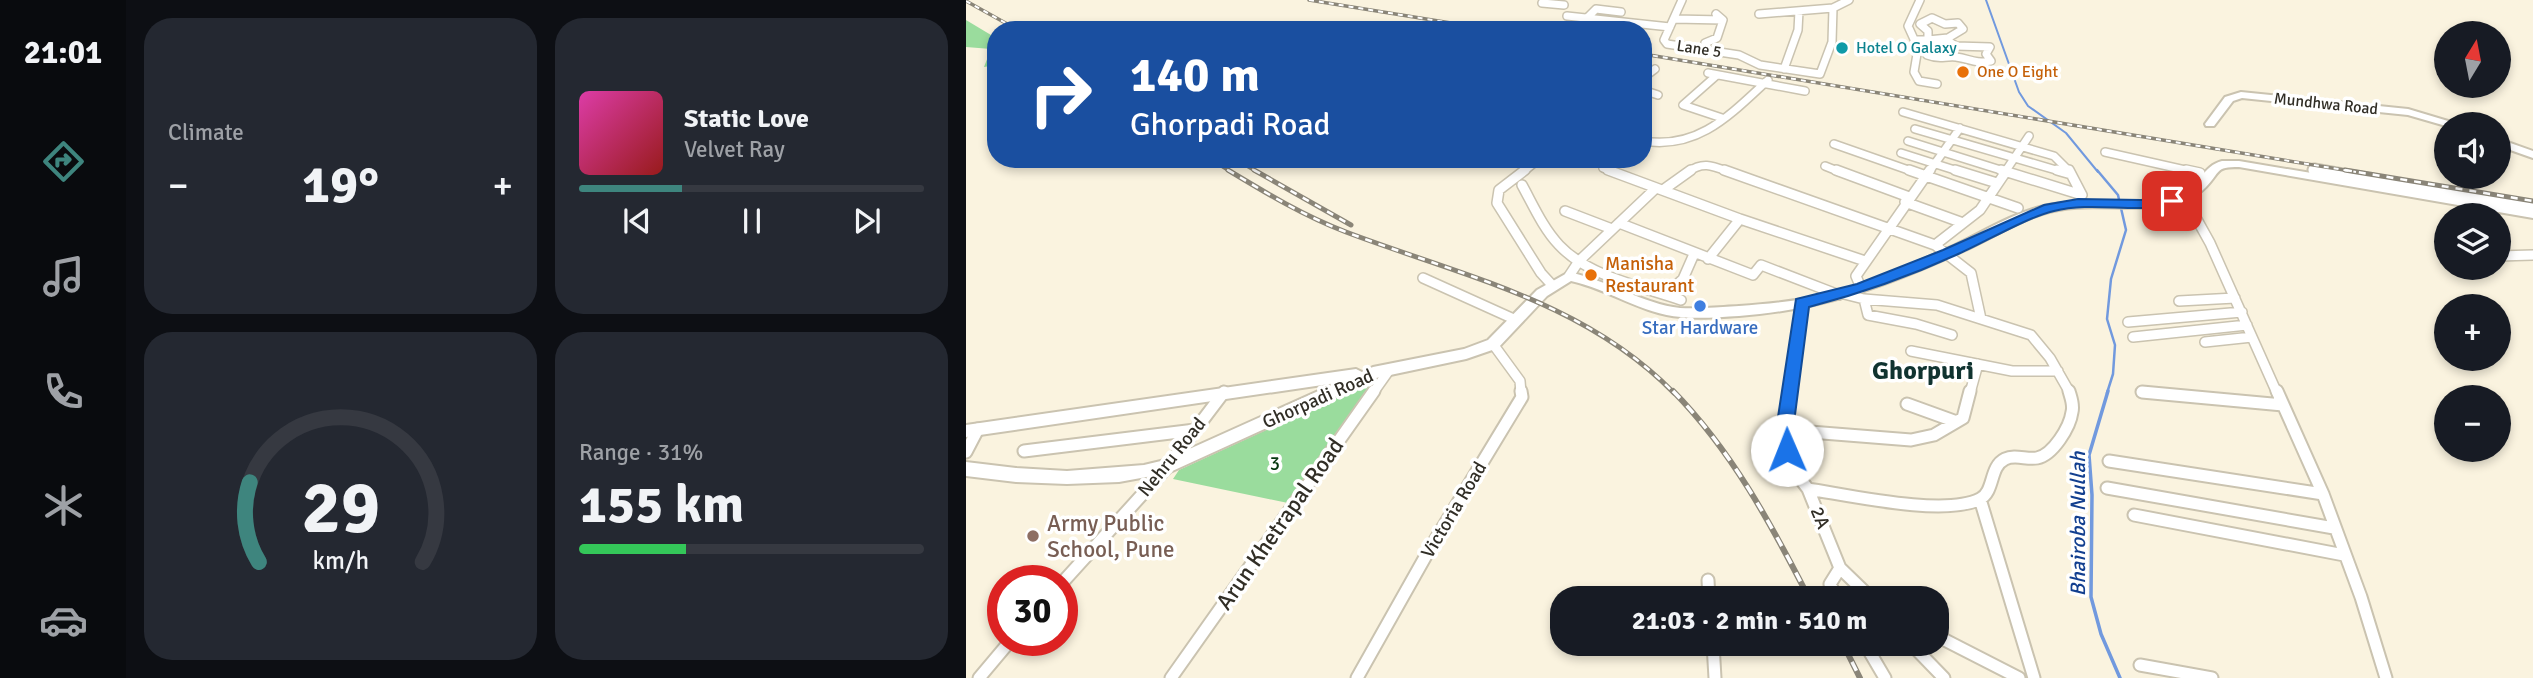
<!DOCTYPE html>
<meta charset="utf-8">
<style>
:root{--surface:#171b24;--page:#242831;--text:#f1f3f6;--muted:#9ea1a6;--line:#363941;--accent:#3e857e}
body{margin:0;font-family:Signika,sans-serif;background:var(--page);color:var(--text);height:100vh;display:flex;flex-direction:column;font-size:26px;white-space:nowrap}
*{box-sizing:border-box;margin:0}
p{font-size:23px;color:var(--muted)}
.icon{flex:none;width:38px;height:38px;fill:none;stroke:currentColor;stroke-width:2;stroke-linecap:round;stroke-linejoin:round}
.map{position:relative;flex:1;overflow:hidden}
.side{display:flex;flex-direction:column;gap:18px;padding:18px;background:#0d0f14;width:840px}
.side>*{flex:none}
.banner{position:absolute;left:21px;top:21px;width:665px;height:147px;border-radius:28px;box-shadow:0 4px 10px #0003;background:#1a4fa0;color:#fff;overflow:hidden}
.needle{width:46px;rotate:10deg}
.tools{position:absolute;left:1468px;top:21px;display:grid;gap:14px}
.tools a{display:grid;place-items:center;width:77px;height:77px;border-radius:50%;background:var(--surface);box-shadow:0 4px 10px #0003;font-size:35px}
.speed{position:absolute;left:21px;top:565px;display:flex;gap:14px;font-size:35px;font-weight:700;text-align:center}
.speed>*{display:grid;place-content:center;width:91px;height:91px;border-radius:50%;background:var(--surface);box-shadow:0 4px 10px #0003;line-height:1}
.speed .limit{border:10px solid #d22;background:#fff;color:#111}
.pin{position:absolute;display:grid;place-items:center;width:60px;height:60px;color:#fff;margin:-30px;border-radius:14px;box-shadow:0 4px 10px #0006}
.me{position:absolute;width:77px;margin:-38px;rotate:359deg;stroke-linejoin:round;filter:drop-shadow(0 0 5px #0008)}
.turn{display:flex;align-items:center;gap:24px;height:147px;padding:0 28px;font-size:32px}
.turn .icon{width:91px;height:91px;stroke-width:2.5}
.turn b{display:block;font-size:49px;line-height:60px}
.big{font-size:52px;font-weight:700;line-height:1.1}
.side .widget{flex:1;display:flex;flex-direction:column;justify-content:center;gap:10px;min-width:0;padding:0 24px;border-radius:28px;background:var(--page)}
.side .dial{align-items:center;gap:0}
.dial svg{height:182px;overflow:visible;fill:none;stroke:var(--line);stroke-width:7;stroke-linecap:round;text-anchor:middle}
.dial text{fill:var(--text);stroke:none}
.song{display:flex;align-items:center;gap:21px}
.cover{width:84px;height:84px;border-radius:10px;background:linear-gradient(135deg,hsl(320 70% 55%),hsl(0 70% 35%))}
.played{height:7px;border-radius:4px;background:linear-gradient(90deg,var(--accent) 30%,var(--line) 30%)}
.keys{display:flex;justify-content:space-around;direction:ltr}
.heat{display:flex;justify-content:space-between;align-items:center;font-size:38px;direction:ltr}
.charge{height:10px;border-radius:5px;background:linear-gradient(90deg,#34c759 31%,var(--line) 0)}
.side .tiles{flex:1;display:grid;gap:18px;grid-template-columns:repeat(2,1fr)}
.trip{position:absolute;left:584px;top:586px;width:399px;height:70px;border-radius:28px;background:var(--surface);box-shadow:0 4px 10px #0003;font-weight:700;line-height:70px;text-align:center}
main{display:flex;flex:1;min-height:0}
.tab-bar{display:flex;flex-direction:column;width:126px;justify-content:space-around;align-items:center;background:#090b0e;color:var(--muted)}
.tab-bar .icon{width:49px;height:49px}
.tab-bar .selected{color:var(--accent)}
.tab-bar b{font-size:32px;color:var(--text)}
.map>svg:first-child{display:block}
.green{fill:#9adc9d}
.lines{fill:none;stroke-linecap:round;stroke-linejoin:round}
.stream-far2{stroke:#7199de;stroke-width:2}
.stream-far1{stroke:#7199de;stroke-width:2.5}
.stream{stroke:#7199de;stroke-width:3.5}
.minor-far2-casing{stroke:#cac3b0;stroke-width:10}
.minor-far1-casing{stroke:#cac3b0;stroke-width:12}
.minor-casing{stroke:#cac3b0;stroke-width:15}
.tertiary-far1-casing{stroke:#cac3b0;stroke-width:11}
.tertiary-casing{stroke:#cac3b0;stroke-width:15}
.secondary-casing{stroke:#cac3b0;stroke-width:4}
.minor-far2{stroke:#fff;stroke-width:7}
.minor-far1{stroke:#fff;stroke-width:9}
.minor{stroke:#fff;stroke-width:11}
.tertiary-far1{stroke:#fff;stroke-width:9}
.tertiary{stroke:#fff;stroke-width:11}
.secondary{fill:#fff;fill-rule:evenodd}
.rail-far2-casing{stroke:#8a8578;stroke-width:3.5}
.rail-far1-casing{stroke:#8a8578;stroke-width:5}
.rail-casing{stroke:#8a8578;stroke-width:6}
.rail-far2{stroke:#fff;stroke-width:2;stroke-dasharray:5;stroke-linecap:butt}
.rail-far1{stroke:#fff;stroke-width:2.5;stroke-dasharray:7;stroke-linecap:butt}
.rail{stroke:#fff;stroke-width:3.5;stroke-dasharray:10;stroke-linecap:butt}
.route{fill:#1a73e8;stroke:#114b97;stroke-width:2}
.culture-dot{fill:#0f9aa8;stroke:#fff;stroke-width:2.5}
.food-dot{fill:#e8710a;stroke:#fff;stroke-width:2.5}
.shop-dot{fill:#3f7fe0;stroke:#fff;stroke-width:2.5}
.education-dot{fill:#8d6e63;stroke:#fff;stroke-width:2.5}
.labels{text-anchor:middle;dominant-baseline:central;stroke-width:7;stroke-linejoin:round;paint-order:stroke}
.far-culture-label{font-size:16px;fill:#0d838f;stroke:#fff;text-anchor:start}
.far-street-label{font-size:16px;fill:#312e26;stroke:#fff}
.far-food-label{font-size:16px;fill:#c56008;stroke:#fff;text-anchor:start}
.food-label{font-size:19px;fill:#c56008;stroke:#fff;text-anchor:start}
.shop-label{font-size:19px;fill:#366cbe;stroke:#fff}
.street-label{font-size:19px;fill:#312e26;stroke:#fff}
.park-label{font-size:19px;fill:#04360d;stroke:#fff}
.water-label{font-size:21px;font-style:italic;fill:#123f8f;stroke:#fff}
.near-education-label{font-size:23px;fill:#785e54;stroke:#fff;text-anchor:start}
.near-street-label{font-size:23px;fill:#312e26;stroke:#fff}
.district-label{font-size:26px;font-weight:bold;fill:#103330;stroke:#fff}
</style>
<main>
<nav class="tab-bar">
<b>21:01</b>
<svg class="icon selected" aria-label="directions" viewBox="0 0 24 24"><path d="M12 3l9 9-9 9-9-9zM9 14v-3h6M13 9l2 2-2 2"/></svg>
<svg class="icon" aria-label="music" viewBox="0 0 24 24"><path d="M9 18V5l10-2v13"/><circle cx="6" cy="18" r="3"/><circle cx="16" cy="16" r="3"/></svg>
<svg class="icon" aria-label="phone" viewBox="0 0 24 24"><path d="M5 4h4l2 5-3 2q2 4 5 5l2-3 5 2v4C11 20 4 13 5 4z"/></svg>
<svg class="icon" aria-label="climate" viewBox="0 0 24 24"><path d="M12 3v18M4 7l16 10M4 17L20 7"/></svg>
<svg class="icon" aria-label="car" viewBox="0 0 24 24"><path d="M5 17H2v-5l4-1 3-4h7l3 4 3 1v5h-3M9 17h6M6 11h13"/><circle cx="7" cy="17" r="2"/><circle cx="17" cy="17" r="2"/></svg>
</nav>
<section class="side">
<div class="tiles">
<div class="widget"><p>Climate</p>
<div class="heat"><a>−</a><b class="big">19°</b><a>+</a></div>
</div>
<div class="widget">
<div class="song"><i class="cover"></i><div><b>Static Love</b><p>Velvet Ray</p></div></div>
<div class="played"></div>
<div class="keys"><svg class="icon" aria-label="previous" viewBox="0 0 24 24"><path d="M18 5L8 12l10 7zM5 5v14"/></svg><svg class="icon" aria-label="pause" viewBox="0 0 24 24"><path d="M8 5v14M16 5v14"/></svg><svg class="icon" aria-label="next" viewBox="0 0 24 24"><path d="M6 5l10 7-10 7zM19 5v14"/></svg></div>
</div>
<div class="widget dial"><svg viewBox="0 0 100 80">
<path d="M14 69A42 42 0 1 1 86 69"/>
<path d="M14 69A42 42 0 0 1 10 34" stroke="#3e857e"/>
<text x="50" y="56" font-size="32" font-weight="700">29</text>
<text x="50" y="72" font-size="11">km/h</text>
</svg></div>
<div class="widget"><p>Range · 31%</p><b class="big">155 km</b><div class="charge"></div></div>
</div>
</section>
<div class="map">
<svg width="1567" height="678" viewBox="0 0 1567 678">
<rect width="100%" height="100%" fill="#faf3df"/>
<!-- green -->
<path class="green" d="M0,20L30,38V65L18,67L25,49L0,47Z
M402,383L409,389L322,503L207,479L213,470Z"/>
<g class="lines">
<!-- stream-far2 -->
<path class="stream-far2" d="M1020,0L1053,92L1062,106L1100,133L1132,172"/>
<!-- stream-far1 -->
<path class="stream-far1" d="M1131,170L1152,195L1160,230L1145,279L1141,319L1149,345L1147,374L1141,393"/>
<!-- stream -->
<path class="stream" d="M1142,391L1123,455L1126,495L1125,597L1135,634L1154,678"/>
<defs>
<path id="minor-far2" d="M716,0L698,40L701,44L773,55L794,65L854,74L866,42L867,8
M954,0L942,26L952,48L948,72L953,81L971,84
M576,3L598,5
M793,14L867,8L883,0
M601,16L704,27
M966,18L979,24L992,23L997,29L982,38L962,40V31L954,24Z
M620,19L630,9L655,12
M708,19L757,20L750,14
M949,40H962
M962,40L966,49L961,55C973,60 978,56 990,57C1005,59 1008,64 1025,61L1020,54L1024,47L990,46L979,39
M739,43L751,38L757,20
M818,69L832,30L833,11
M742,73L839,91
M751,75L717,105L756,118
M677,78L689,69
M677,90L692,95
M937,112L1088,156L1104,172
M949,129L1097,172
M677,141C732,150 764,115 802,80
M942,141L1041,172
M868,144L948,172
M1139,152L1228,172
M935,153L995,172
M859,166L874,172
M637,168L647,172
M557,172L573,159
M722,172C737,161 747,166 763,172
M963,172L994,128
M1039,172L1063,136"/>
<path id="minor-far1" d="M559,170L533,190L531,203L575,273L586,285
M642,170L774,219L899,261
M758,170L969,245L1005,273L1015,319
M870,170L943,197
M943,170L1052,208
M989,170L1031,183
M1035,170L1116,195
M1091,170L1105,174
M1103,170L1116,195
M1220,170L1234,173
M556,185C567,205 577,228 593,245C623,277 675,286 715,300
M697,190L725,170
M1219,198L1244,243L1311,393
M939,202L997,223
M599,211L646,229
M653,223L787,275L795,265L873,295
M969,245L1014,210L1041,170
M1533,256L1567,255
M742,259L774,219
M603,276L613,261L690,188
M457,278L550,320
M895,288L890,276L964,170
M701,294L717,279L728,254
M878,294L898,299L971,305L1065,335L1084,358L1104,393
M898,299L902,315L950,324L986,335
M1213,301L1269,298
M1162,322L1276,312
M1167,337L1281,325
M1239,342L1286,337
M527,344L554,381L555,393
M945,351L1046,371H1092
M1176,392L1185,393
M407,393L424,369
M824,393L836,303
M1004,393L1012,364"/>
<path id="minor" d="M824,391L819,430L821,450L829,472L842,489L874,568L905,598
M1311,391L1357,494L1395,597L1420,678
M1176,392L1317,405
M941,404L988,421
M819,430L945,440L968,435L997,418L1004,391
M58,451L229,430
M0,452L12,429
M1143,461L1357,494
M1141,488L1368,528
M842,489C882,495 979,517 1014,499C1029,491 1023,467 1039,459C1049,454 1061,460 1071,458C1087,455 1104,427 1106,412C1108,405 1105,398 1103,391
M1014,499L1068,678
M1168,515L1378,555
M742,580L743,598
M96,583L202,466L258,392
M871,598L864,584L874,568
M971,636L1053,678
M747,644L749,678
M899,644L919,678
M945,644L978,678
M1174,665L1246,678
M13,678L45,640
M205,678L408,391
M391,678L462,552L556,397L555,391"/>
<path id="tertiary-far1" d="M1348,170L1358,172"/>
<path id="tertiary" d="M1348,170L1567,208"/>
<path id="secondary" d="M1275,92L1442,109L1492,124L1480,126L1442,115L1276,98L1267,101L1248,126H1240L1239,124L1259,97Z
M1533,139L1567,151V158L1533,146Z
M1256,161H1273L1567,210V218L1273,167C1248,167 1255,172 1240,187C1230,198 1212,204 1197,206C1158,212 1115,201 1076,214C1048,223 1022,240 995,252C921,286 855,310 773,316C754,317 734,319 715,317C676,314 642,289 605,281L581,296L532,348L500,359L410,378L202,473L153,482L101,484L50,482L0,476V462L50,468L101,471L178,465L199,460L370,383L0,437V425L390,369L396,372L407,367L498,349L522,340L571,290L603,272C640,280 678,304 714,308C733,309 753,307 773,306C802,304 833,301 862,294C905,283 947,264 987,246C1015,233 1043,215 1074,207C1117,195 1178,212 1216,193C1234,185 1237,166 1256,161Z"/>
</defs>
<!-- minor-far2 casing -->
<use href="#minor-far2" class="minor-far2-casing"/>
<!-- minor-far1 casing -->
<use href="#minor-far1" class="minor-far1-casing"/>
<!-- minor casing -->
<use href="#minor" class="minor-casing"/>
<!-- tertiary-far1 casing -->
<use href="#tertiary-far1" class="tertiary-far1-casing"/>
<!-- tertiary casing -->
<use href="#tertiary" class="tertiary-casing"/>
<!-- secondary casing -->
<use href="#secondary" class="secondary-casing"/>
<!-- minor-far2 -->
<use href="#minor-far2" class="minor-far2"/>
<!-- minor-far1 -->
<use href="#minor-far1" class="minor-far1"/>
<!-- minor -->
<use href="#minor" class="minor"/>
<!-- tertiary-far1 -->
<use href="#tertiary-far1" class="tertiary-far1"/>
<!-- tertiary -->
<use href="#tertiary" class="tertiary"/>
<!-- secondary -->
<use href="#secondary" class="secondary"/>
<defs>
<path id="rail-far2" d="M343,0L528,30
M0,1L52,30
M677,54L1390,172
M244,159L265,172
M269,159L291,172"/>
<path id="rail-far1" d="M262,170C300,193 338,216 380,232C496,276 618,301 708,393
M288,170L385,225
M1379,170L1567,201"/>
<path id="rail" d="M707,391C766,451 805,524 843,598
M877,644L894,678"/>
</defs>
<!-- rail-far2 casing -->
<use href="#rail-far2" class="rail-far2-casing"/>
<!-- rail-far1 casing -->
<use href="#rail-far1" class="rail-far1-casing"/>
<!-- rail casing -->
<use href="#rail" class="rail-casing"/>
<!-- rail-far2 -->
<use href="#rail-far2" class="rail-far2"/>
<!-- rail-far1 -->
<use href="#rail-far1" class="rail-far1"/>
<!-- rail -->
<use href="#rail" class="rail"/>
</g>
<!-- route -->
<path class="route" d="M1206,197L1213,201L1211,204C1170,214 1128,201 1088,211C1059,218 1018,243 990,255C942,277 893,294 843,307L827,430L830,450L827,455L821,457L814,455L810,430L830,299L891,284L977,250L1078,205L1112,199L1175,200Z"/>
<!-- markers -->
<circle class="culture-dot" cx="876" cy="48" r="7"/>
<g class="food-dot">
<circle cx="997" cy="72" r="7"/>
<circle cx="625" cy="275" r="7"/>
</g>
<circle class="shop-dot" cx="734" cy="306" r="7"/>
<circle class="education-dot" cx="67" cy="536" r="7"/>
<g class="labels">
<!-- far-culture labels -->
<g class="far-culture-label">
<text x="890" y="48">Hotel O Galaxy</text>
</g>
<!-- far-street labels -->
<g class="far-street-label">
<text transform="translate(733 49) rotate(9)">Lane 5</text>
<text transform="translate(1360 104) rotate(6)">Mundhwa Road</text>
</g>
<!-- far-food labels -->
<g class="far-food-label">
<text x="1011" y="72">One O Eight</text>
</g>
<!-- food labels -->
<g class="food-label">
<text x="639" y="264">Manisha<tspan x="639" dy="22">Restaurant</tspan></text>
</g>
<!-- shop labels -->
<g class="shop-label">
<text x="734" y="328">Star Hardware</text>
</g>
<!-- street labels -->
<g class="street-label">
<text transform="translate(352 399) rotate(-24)">Ghorpadi Road</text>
<text transform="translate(206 457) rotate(-51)">Nehru Road</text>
<text transform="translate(488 510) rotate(-59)">Victoria Road</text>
<text transform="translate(854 518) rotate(68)">2A</text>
</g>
<!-- park labels -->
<g class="park-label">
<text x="309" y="464">3</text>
</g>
<!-- water labels -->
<g class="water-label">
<text transform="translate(1112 524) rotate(-90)">Bhairoba Nullah</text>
</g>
<!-- near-education labels -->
<g class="near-education-label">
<text x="81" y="523">Army Public<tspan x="81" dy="26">School, Pune</tspan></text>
</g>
<!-- near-street labels -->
<g class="near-street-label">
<text transform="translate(314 524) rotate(-55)">Arun Khetrapal Road</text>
</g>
<!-- district labels -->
<g class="district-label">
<text x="957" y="371">Ghorpuri</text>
</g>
</g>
</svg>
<div class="tools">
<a><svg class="needle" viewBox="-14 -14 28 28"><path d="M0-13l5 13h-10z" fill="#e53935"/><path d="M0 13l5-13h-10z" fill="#9ea1a6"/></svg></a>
<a><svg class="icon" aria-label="sound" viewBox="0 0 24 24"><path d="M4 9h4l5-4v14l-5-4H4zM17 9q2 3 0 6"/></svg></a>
<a><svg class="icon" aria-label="layers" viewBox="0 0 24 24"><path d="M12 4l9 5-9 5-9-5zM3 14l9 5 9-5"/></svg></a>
<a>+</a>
<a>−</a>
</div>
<div class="speed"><div class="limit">30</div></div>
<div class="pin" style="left:1206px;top:201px;background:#d93025"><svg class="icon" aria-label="arrive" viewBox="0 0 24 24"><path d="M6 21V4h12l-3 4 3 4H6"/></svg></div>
<svg class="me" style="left:821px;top:450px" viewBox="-20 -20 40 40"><circle r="19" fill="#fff"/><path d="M0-13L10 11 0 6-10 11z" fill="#1a73e8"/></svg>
<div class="trip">21:03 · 2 min · 510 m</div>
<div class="banner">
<div class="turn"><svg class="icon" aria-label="right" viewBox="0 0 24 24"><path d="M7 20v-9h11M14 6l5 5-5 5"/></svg><div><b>140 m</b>Ghorpadi Road</div></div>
</div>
</div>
</main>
